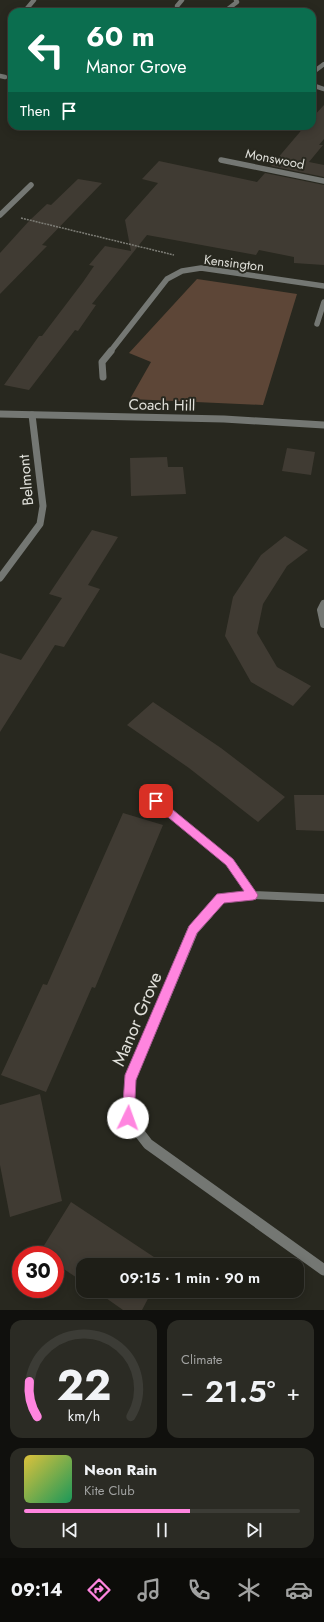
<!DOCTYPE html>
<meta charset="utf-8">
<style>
:root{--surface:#1e1e17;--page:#2b2b24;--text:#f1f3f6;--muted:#a1a2a1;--line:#3c3c36;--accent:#ff85df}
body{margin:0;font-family:Jost,sans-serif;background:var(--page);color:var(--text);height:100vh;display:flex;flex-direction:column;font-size:15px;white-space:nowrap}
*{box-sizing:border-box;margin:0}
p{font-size:13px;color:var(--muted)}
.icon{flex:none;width:22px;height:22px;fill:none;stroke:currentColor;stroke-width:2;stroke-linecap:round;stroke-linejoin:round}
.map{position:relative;height:1310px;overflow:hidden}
.sheet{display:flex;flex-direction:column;gap:10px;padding:10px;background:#10100d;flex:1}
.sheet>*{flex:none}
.banner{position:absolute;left:8px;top:8px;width:308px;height:122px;border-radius:12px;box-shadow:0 2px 10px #0003,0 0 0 1px var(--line);background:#0b6e4f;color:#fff;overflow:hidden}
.speed{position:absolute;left:12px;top:1246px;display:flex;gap:8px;font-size:20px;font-weight:700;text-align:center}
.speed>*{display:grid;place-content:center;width:52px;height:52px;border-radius:50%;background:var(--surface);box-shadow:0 2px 10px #0003,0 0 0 1px var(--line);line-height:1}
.speed .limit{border:6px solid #d22;background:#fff;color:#111}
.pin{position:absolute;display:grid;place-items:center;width:34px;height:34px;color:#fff;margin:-17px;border-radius:8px;box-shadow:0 2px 6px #0006}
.me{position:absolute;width:44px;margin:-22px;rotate:3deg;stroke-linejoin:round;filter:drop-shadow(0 0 3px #0008)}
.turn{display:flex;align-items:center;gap:14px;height:84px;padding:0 12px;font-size:18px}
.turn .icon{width:52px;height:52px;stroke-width:2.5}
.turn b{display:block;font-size:28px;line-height:34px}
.then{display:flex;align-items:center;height:38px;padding:0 12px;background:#0003;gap:8px;font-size:15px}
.big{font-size:30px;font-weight:600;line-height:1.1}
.sheet .widget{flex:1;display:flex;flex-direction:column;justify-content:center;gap:6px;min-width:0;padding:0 14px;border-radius:12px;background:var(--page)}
.sheet .dial{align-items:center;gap:0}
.dial svg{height:104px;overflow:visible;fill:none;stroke:var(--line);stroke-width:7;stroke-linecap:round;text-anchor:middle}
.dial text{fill:var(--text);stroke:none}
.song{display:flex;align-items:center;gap:12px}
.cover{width:48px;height:48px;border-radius:6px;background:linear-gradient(135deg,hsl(50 70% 55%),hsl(150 70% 35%))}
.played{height:4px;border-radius:2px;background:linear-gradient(90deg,var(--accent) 60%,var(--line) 60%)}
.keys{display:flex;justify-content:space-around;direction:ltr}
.heat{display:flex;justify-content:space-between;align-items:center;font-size:22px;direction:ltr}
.sheet .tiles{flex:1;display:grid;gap:10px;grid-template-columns:1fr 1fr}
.widget:last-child{grid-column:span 2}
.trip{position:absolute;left:76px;top:1258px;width:228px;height:40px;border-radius:12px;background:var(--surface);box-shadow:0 2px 10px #0003,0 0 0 1px var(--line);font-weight:600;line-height:40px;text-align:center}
.dock{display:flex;height:64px;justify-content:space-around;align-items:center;background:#0c0c09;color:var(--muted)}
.dock .icon{width:28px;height:28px}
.dock .on{color:var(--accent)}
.dock b{font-size:18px;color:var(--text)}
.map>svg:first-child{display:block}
.green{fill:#5d4637}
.building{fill:#403b33}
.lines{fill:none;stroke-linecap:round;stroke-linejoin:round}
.path{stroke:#7d7d76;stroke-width:1.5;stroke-dasharray:2 1;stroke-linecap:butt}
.service{stroke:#747773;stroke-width:4.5}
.minor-far4{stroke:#747773;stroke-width:4.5}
.minor-far3{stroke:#747773;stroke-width:5.5}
.minor-far2{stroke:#747773;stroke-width:7}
.minor-far1{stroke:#747773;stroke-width:8}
.minor{stroke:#747773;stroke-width:11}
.tertiary{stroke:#747773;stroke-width:7}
.route{fill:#ff85df;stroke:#a65691}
.labels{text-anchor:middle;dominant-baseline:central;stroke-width:4;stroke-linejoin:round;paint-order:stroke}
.far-street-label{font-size:13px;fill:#e0e0da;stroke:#28281f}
.street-label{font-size:15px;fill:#e0e0da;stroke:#28281f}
.near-street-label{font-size:18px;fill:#e0e0da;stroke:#28281f}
</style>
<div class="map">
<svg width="324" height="1310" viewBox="0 0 324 1310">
<rect width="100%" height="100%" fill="#28281f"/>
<!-- green -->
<path class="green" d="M197,279L297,294L263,405L130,399L151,362L129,353Z"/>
<!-- building -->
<path class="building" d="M324,105V139L319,145H323L309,162L324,165V177L271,166L305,126H312V118Z
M159,161L257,182L265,173L324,185V265L294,263V257L259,250L256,255L147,235L92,304L96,305L78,331L75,330L29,390L4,385L39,336H42L83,282L94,266L89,265L105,246L131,251L125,220L158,183L142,179Z
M78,179L102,183L42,245L47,246L0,294V253L29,221L47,204L51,205Z
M287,448L315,452L311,475L282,471Z
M167,457L168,467H183L186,494L131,496L130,458Z
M92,530L118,537L88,585L100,589L64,647L55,645L0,732V653L21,660L62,598L49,594Z
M285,536L308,550L287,566L263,604L257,633L277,667L311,686L293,706L251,682L225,636L233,597L261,555Z
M153,702L221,748L285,797L258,822L189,768L127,725Z
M294,795H324V831L296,830Z
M123,813L163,825L95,988L92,987L46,1092L1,1075L43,984L47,985Z
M40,1094L62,1201L10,1217L0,1165V1105Z
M71,1202L166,1265H83V1282L55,1263V1255H43L40,1252Z
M96,1291H152L142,1310H123Z"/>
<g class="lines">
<!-- path -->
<path class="path" d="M21,218L174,255"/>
<!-- service -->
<path class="service" d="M0,76L5,77"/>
<!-- minor-far4 -->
<path class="minor-far4" d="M24,12L34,0
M178,12L177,6L182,0
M224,12L237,2L236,0
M312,73L324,64
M312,85L324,89"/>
<!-- minor-far3 -->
<path class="minor-far3" d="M221,160L324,181
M0,215L31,185
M317,324L324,302
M110,352L167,279L182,271L201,268L324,286"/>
<!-- minor-far2 -->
<path class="minor-far2" d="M103,377L102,362L111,351
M0,578L40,524L43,506L32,415"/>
<!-- minor-far1 -->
<path class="minor-far1" d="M324,604L321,610L324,624
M156,801L230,862L253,895
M207,914L221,898L253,895L324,898"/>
<!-- minor -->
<path class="minor" d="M208,913L193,930L130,1080L128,1118L148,1144L324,1270"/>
<!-- tertiary -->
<path class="tertiary" d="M0,414L224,419L324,425"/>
</g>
<!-- route -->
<path class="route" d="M156,796L233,859L258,895L256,899L253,900L224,903L197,933L136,1080L134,1118L132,1122L128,1124L123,1122L122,1118L125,1075L189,926L217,894L244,891L226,865L152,804L151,801Z"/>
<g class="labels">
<!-- far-street labels -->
<g class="far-street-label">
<text transform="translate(275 159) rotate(11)">Monswood</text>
<text transform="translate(234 263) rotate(7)">Kensington</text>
</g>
<!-- street labels -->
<g class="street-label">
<text transform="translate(162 405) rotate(1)">Coach Hill</text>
<text transform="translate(26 480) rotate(-95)">Belmont</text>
</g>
<!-- near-street labels -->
<g class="near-street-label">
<text transform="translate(137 1019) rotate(-67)">Manor Grove</text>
</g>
</g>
</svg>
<div class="speed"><div class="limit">30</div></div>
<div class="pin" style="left:156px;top:801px;background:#d93025"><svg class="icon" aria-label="arrive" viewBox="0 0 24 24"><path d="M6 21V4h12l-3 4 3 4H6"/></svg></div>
<svg class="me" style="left:128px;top:1118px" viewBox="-20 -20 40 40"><circle r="19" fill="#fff"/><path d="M0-13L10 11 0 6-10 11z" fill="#ff85df"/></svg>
<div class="trip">09:15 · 1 min · 90 m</div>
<div class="banner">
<div class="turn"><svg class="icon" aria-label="left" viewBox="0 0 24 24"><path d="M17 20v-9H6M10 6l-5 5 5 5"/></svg><div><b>60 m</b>Manor Grove</div></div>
<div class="then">Then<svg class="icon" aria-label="arrive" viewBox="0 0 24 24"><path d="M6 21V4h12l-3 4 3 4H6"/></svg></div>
</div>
</div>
<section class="sheet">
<div class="tiles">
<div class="widget dial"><svg viewBox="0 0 100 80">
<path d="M14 69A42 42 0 1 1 86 69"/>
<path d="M14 69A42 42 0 0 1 8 42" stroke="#ff85df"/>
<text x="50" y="56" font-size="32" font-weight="700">22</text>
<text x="50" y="72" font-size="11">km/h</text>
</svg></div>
<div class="widget"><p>Climate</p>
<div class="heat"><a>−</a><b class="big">21.5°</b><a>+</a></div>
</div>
<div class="widget">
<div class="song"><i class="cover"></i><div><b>Neon Rain</b><p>Kite Club</p></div></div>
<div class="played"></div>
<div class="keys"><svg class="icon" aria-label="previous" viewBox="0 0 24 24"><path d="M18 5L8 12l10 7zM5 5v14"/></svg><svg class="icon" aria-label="pause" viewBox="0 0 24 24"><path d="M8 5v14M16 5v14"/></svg><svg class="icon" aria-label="next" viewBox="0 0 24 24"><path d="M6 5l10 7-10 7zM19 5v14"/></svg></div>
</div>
</div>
</section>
<nav class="dock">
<b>09:14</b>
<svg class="icon on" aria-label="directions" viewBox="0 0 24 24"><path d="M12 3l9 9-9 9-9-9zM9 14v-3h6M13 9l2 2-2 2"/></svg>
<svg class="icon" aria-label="music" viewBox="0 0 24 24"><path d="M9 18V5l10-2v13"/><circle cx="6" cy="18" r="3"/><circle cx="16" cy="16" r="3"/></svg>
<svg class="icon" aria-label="phone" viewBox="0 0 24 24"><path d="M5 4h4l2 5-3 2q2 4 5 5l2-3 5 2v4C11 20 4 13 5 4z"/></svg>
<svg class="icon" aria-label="climate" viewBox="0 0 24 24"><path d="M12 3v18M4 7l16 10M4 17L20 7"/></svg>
<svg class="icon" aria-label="car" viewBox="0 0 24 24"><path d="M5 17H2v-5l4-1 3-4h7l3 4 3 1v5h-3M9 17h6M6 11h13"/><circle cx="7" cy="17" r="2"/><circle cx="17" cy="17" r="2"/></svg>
</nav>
